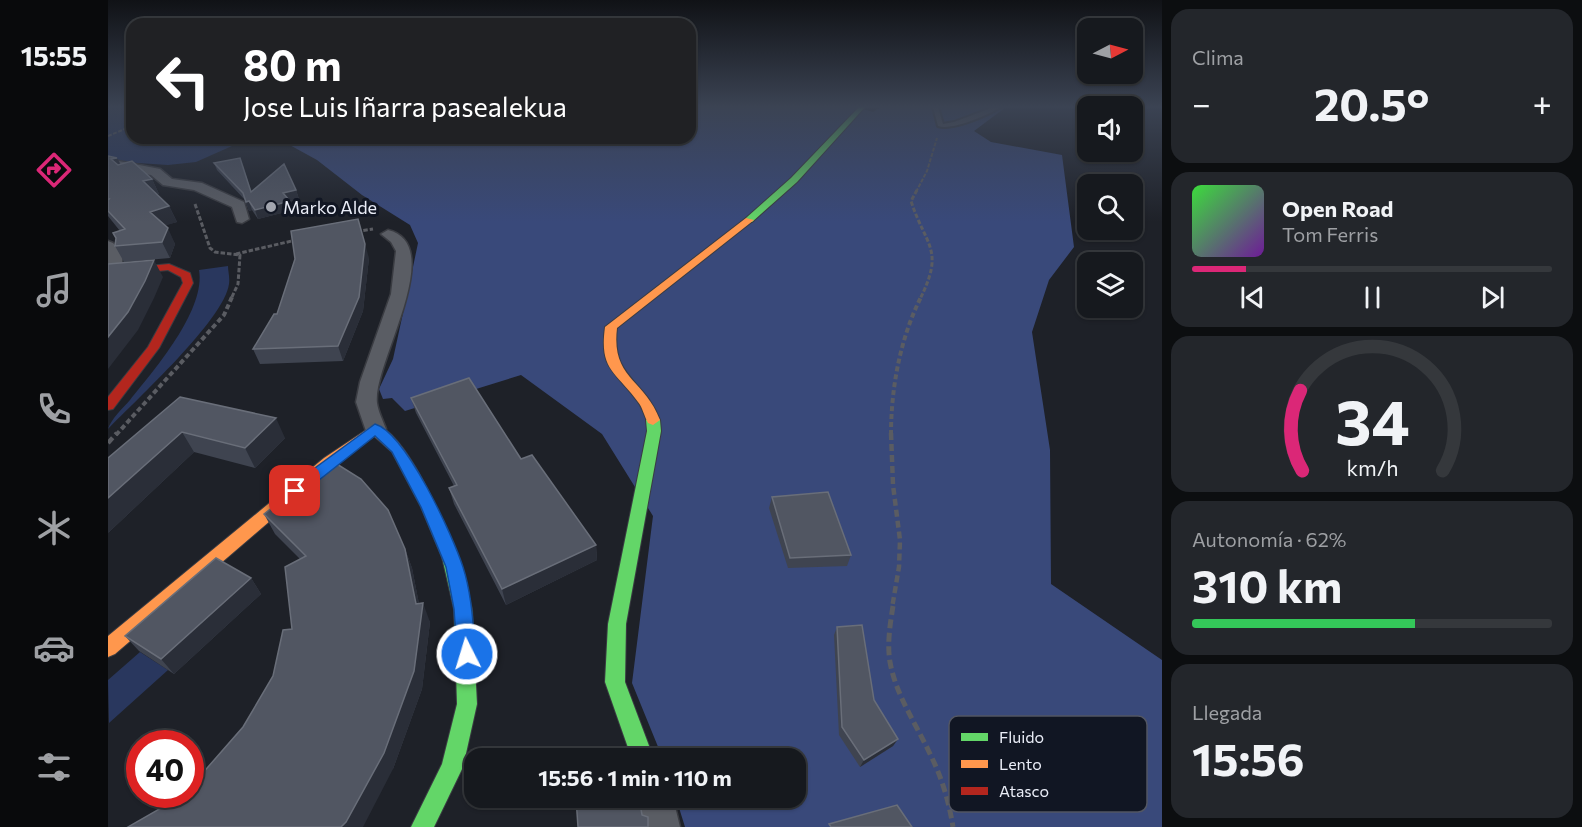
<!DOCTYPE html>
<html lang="es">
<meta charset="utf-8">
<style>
:root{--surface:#16191e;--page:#23262b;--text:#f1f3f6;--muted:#9ea0a4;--line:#35383c;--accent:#db2777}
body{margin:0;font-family:Commissioner,sans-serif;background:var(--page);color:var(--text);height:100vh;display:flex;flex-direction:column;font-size:22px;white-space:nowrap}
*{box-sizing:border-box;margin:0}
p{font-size:20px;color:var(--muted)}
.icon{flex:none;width:33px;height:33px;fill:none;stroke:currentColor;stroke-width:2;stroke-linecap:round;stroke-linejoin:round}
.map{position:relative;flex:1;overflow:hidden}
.details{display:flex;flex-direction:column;gap:9px;padding:9px;background:#0c0e10;width:420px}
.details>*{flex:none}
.banner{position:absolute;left:18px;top:18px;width:570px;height:126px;border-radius:18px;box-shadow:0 2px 4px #0004,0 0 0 2px var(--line);background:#202124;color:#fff;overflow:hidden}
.needle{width:39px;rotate:84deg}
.fabs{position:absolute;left:969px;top:18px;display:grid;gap:12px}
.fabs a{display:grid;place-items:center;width:66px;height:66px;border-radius:12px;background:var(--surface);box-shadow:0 2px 4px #0004,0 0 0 2px var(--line);font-size:30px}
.speed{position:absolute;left:18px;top:730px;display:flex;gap:12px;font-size:30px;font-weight:700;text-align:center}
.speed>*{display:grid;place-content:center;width:78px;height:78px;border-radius:50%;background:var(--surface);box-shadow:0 2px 4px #0004,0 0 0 2px var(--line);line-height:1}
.speed .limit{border:9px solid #d22;background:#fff;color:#111}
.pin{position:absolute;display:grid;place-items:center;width:51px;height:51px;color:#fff;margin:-26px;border-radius:12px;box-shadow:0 3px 9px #0006}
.me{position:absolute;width:66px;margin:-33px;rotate:355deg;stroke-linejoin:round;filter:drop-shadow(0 0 4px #0008)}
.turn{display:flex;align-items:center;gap:21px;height:126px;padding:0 18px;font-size:27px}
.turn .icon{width:78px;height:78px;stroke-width:2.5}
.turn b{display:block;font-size:42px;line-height:51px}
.big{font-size:45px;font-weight:700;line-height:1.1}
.details .tile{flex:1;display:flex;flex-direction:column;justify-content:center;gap:9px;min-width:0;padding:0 21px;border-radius:18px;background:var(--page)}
.details .dial{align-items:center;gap:0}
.dial svg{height:156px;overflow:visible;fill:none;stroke:var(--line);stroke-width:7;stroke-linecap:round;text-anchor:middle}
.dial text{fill:var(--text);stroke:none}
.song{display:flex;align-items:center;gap:18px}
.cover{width:72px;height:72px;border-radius:9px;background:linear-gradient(135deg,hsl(120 70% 55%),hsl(280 70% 35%))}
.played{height:6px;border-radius:3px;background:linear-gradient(90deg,var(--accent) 15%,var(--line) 15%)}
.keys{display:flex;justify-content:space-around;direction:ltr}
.heat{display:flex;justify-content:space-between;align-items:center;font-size:33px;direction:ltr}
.charge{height:9px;border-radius:4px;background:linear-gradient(90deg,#34c759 62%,var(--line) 0)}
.trip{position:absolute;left:356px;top:748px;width:342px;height:60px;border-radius:18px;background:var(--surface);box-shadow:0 2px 4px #0004,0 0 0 2px var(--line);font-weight:700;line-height:60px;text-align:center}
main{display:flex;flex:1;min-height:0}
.tab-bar{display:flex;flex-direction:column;width:108px;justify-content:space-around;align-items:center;background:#090a0c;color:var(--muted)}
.tab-bar .icon{width:42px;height:42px}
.tab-bar .selected{color:var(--accent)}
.tab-bar b{font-size:27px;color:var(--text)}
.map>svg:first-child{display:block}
.green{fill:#29375e}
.forest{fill:#39497a}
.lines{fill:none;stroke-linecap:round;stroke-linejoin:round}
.lane-casing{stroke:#3a3c42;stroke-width:4}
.street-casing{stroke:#3a3c42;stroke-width:3}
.fast-casing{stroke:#3a3c42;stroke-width:2}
.slow-casing{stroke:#3a3c42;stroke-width:2}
.jam-casing{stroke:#3a3c42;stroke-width:2}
.path-far4{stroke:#5a5c62;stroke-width:2;stroke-dasharray:4 1.5;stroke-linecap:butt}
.path-far3{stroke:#5a5c62;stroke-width:3;stroke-dasharray:4.5 2;stroke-linecap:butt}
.path-far2{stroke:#5a5c62;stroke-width:4;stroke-dasharray:5 3;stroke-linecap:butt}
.path-far1{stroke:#5a5c62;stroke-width:4.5;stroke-dasharray:7 4;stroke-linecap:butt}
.path{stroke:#5a5c62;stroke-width:5;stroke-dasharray:9 4.5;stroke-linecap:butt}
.lane{fill:#5a5d64;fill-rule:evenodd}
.street{fill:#5a5d64;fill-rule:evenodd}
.fast{fill:#63d668;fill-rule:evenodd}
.slow{fill:#ff974d;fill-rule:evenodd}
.jam{fill:#b3261e;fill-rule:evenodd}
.wall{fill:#3f4450}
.shaded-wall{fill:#2a2e38}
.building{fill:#515662;stroke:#696e79;stroke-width:1.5}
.route{fill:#1a73e8;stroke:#114b97;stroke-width:1.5}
.poi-dot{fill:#a3a6af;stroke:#111623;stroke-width:2}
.labels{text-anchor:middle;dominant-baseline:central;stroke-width:6;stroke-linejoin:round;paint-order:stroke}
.far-poi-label{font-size:18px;fill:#eaedf7;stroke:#111623;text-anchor:start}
.key{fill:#111623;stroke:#525663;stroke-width:1.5}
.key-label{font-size:16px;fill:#eaedf7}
</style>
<main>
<nav class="tab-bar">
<b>15:55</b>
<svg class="icon selected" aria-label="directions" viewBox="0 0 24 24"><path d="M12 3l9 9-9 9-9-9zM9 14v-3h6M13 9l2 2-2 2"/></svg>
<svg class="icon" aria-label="music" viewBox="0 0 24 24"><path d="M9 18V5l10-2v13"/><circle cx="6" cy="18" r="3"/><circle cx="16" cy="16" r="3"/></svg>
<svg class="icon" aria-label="phone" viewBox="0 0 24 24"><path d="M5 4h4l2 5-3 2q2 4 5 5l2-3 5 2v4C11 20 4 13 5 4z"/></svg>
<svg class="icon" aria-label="climate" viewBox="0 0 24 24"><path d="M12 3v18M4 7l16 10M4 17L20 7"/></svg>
<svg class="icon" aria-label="car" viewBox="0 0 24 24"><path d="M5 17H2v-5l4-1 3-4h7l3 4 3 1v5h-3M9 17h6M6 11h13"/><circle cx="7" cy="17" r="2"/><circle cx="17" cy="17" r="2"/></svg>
<svg class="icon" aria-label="filters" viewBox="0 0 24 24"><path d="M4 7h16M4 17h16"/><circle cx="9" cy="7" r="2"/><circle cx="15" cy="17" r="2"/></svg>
</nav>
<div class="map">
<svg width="1054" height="827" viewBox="0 0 1054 827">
<rect width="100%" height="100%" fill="#1e2128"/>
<!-- green -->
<path class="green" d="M0,107H24V138H142L88,162L60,165L0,161Z
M120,266C120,271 122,278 121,284C116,320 28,400 0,429C3,419 15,408 22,400C46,370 98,310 91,270Z
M32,652L60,670L1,723L0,680Z"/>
<!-- forest -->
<path class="forest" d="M582,107H748L765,112L773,107H898L866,131L883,142L954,155L966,247L941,280L924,332L942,450L943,584L1054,660V827H577L568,798H687V759H555L524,683L545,516L494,434L413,375L297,411L284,398L275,399L271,389L285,359L305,267L310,243L302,225L254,195L209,160L169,138H582Z"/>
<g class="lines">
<defs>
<path id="lane" d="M825,107H830L835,124L846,122L886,107H893C880,115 844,131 830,126Z"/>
<path id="street" d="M0,159L52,169L64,179L94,183L136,202L141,219L134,223L129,222L124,207L86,190L55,185L43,175L0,167Z
M280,230C341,245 264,365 269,403C270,411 275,421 278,429L275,434L267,436L259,434L248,402L252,382L283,294L288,251L283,242L273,234Z
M0,241L5,243L15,254L13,273L5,278L0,277Z
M531,798H565L572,827H536Z"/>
<path id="fast" d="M751,107H757L689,182L644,222H638V218L683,178Z
M545,415L552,420L553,431L518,624L517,682L546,759H524L497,682L500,624L539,431L538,420Z
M342,550L348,552L350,557L364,609L369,704L355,767L326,827H303L334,764L349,704L346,609L334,557L336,552Z"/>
<path id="slow" d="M638,218L646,220L509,328C503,379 536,378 552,420L545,425L540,423C536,416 535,408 530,402C508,371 491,371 497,327Z
M267,424C300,434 337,526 350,557L348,562L342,564L336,562L313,507L284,452L266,436L226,466L7,654L0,657V636L216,458Z"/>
<path id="jam" d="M61,264L82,273L85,283L51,348L5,409L0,410V397L40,347L75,283L73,277L60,270L0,276V270Z"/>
</defs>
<!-- lane casing -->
<use href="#lane" class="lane-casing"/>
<!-- street casing -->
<use href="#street" class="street-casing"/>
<!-- fast casing -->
<use href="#fast" class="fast-casing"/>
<!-- slow casing -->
<use href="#slow" class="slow-casing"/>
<!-- jam casing -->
<use href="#jam" class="jam-casing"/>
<!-- path-far4 -->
<path class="path-far4" d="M0,136L24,126
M808,192L819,171L829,138"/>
<!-- path-far3 -->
<path class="path-far3" d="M809,190L803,201C818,247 837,249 812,299
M87,204L102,248L107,252L132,255L130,284L123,299
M251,228L252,231L265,229
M128,254L188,240"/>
<!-- path-far2 -->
<path class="path-far2" d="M8,435L116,315L124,297
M783,435C783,388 792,339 813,297"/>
<!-- path-far1 -->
<path class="path-far1" d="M783,433L785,485L792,540L791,567L784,608
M0,443L9,433"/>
<!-- path -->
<path class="path" d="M785,606C782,625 779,644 782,662C788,696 809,725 823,756C834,778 841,802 845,827"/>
<!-- lane -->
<use href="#lane" class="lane"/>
<!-- street -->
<use href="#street" class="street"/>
<!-- fast -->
<use href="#fast" class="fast"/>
<!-- slow -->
<use href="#slow" class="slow"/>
<!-- jam -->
<use href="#jam" class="jam"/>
</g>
<!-- wall -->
<path class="wall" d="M0,156L12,164L44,179L51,194H49L61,206L69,222L57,225L67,244L62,258L16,262L7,246L8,239L5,233L12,231L0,216Z
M106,163L135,166L143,191L188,190L191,199L182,201L185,210L150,219L144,210L141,211L137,200L109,170Z
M261,258L255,311L235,361L152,364L145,349L169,314Z
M72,397L177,438L147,468L86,452L0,533Z
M303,398L413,459L488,545L489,560L398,605L346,504L341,488L346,486L308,413Z
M664,497L743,555L739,566L680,568L661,508Z
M156,514L297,549L304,568L311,604L322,622L314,689L285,769L55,807L93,775L135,727L165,676L184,629L192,559L167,534Z
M143,578L153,594L66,674L31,651L17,636Z
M729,627L766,700L790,739L785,746L752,767L731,735L726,635Z"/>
<!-- shaded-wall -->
<path class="shaded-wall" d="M9,158L17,172L3,159Z
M44,179L51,194L42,196L35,181Z
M188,190L191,199L178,202L175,193Z
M141,201L144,210L141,211L138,202Z
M182,201L185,210L150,219L147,210Z
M61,206L69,222L50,228L42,212Z
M60,228L67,244L62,258L54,242Z
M257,244L261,258L255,311L235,361L230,346Z
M46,260L55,277L46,298L30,330L0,369V337Z
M168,418L177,438L147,468L137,448Z
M74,432L86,452L0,533V498Z
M488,545L489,560L398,605L394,589Z
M297,549L304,568L313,614L315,603L322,622L314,689L285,769L255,827H233L308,604Z
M143,578L153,594L66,674L53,659Z
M790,739L785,746L752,767L756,760Z"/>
<!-- building -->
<path class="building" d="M0,156L9,158L3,159L10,165L24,161L44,179L35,181L61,206L42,212L60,228L54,242L7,246L8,238L5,233L17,229L0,211V200L1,199H0Z
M132,158L143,192L176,164L188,190L175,193L182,201L147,210L141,201L138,202L135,193L106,163Z
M250,219L257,244L251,297L230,346L145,349L166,314H169L187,259L183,231Z
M46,260L37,281L20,312L0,337V264Z
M361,378L413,459L424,455L488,545L394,589L341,488L349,485L303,398Z
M72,397L168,418L137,448L74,432L0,498V458Z
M224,461L253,479L280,510L297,549L308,604L315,603L306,671L276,753L238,822L233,827H20L55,807L69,795H82V784L93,775L135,727L165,676L175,630L184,629L177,567L198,556L156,514Z
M720,492L743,555L682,558L664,497Z
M108,558L143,578L53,659L17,636Z
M754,625L766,700L790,739L756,760L734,727L729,627Z
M468,798H531L534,815L540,817V827H470Z
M789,805L804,827H723L721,824Z"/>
<!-- sky -->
<linearGradient id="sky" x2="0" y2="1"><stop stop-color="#101216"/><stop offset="0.48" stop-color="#3b4353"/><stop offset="1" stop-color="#3b4353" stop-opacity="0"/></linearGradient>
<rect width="1054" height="222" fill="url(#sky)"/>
<!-- route -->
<path class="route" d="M267,424C298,433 345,536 355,567C364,595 365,625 368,654L365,660L359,663L352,660L349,654L346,609L338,567L313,507L284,452L267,436L192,495H181L179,491L181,487Z"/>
<!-- markers -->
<circle class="poi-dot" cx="163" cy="207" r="6"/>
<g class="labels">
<!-- far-poi labels -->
<g class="far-poi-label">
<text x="175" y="207">Marko Alde</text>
</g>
</g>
<!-- legend -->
<rect x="841" y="716" width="198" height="96" rx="9" class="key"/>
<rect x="853" y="733" width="27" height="8" fill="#63d668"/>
<rect x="853" y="760" width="27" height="8" fill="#ff974d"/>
<rect x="853" y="787" width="27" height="8" fill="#b3261e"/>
<g class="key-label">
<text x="891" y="743">Fluido</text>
<text x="891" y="770">Lento</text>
<text x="891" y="797">Atasco</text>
</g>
</svg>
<div class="fabs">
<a><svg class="needle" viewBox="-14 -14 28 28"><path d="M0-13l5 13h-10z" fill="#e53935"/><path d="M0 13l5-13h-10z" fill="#9ea0a4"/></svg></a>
<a><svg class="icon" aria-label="sound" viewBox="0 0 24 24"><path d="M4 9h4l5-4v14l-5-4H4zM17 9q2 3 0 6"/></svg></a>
<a><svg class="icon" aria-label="search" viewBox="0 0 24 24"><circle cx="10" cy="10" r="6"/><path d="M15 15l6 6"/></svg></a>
<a><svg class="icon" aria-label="layers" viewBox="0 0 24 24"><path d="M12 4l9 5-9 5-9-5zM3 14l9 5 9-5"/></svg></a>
</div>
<div class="speed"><div class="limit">40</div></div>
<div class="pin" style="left:187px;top:491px;background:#d93025"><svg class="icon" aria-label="arrive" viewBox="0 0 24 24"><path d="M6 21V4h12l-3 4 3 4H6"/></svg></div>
<svg class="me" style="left:359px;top:654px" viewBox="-20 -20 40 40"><circle r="17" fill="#1a73e8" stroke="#fff" stroke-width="3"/><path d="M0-11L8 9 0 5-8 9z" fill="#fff"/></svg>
<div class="trip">15:56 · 1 min · 110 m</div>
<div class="banner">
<div class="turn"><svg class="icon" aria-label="left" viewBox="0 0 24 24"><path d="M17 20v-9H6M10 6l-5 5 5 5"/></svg><div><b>80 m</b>Jose Luis Iñarra pasealekua</div></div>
</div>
</div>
<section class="details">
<div class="tile"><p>Clima</p>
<div class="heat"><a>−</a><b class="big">20.5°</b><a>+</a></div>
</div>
<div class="tile">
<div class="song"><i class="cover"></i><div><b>Open Road</b><p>Tom Ferris</p></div></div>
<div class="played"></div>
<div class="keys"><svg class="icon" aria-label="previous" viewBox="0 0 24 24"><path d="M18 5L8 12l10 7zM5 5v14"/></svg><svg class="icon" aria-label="pause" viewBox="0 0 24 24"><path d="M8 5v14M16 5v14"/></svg><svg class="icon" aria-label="next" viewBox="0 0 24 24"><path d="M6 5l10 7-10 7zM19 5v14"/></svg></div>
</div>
<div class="tile dial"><svg viewBox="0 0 100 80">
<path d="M14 69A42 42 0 1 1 86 69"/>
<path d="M14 69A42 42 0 0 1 13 28" stroke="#db2777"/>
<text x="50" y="56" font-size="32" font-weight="700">34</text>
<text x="50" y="72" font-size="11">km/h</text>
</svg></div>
<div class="tile"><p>Autonomía · 62%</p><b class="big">310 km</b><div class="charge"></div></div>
<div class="tile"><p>Llegada</p><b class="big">15:56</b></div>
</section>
</main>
